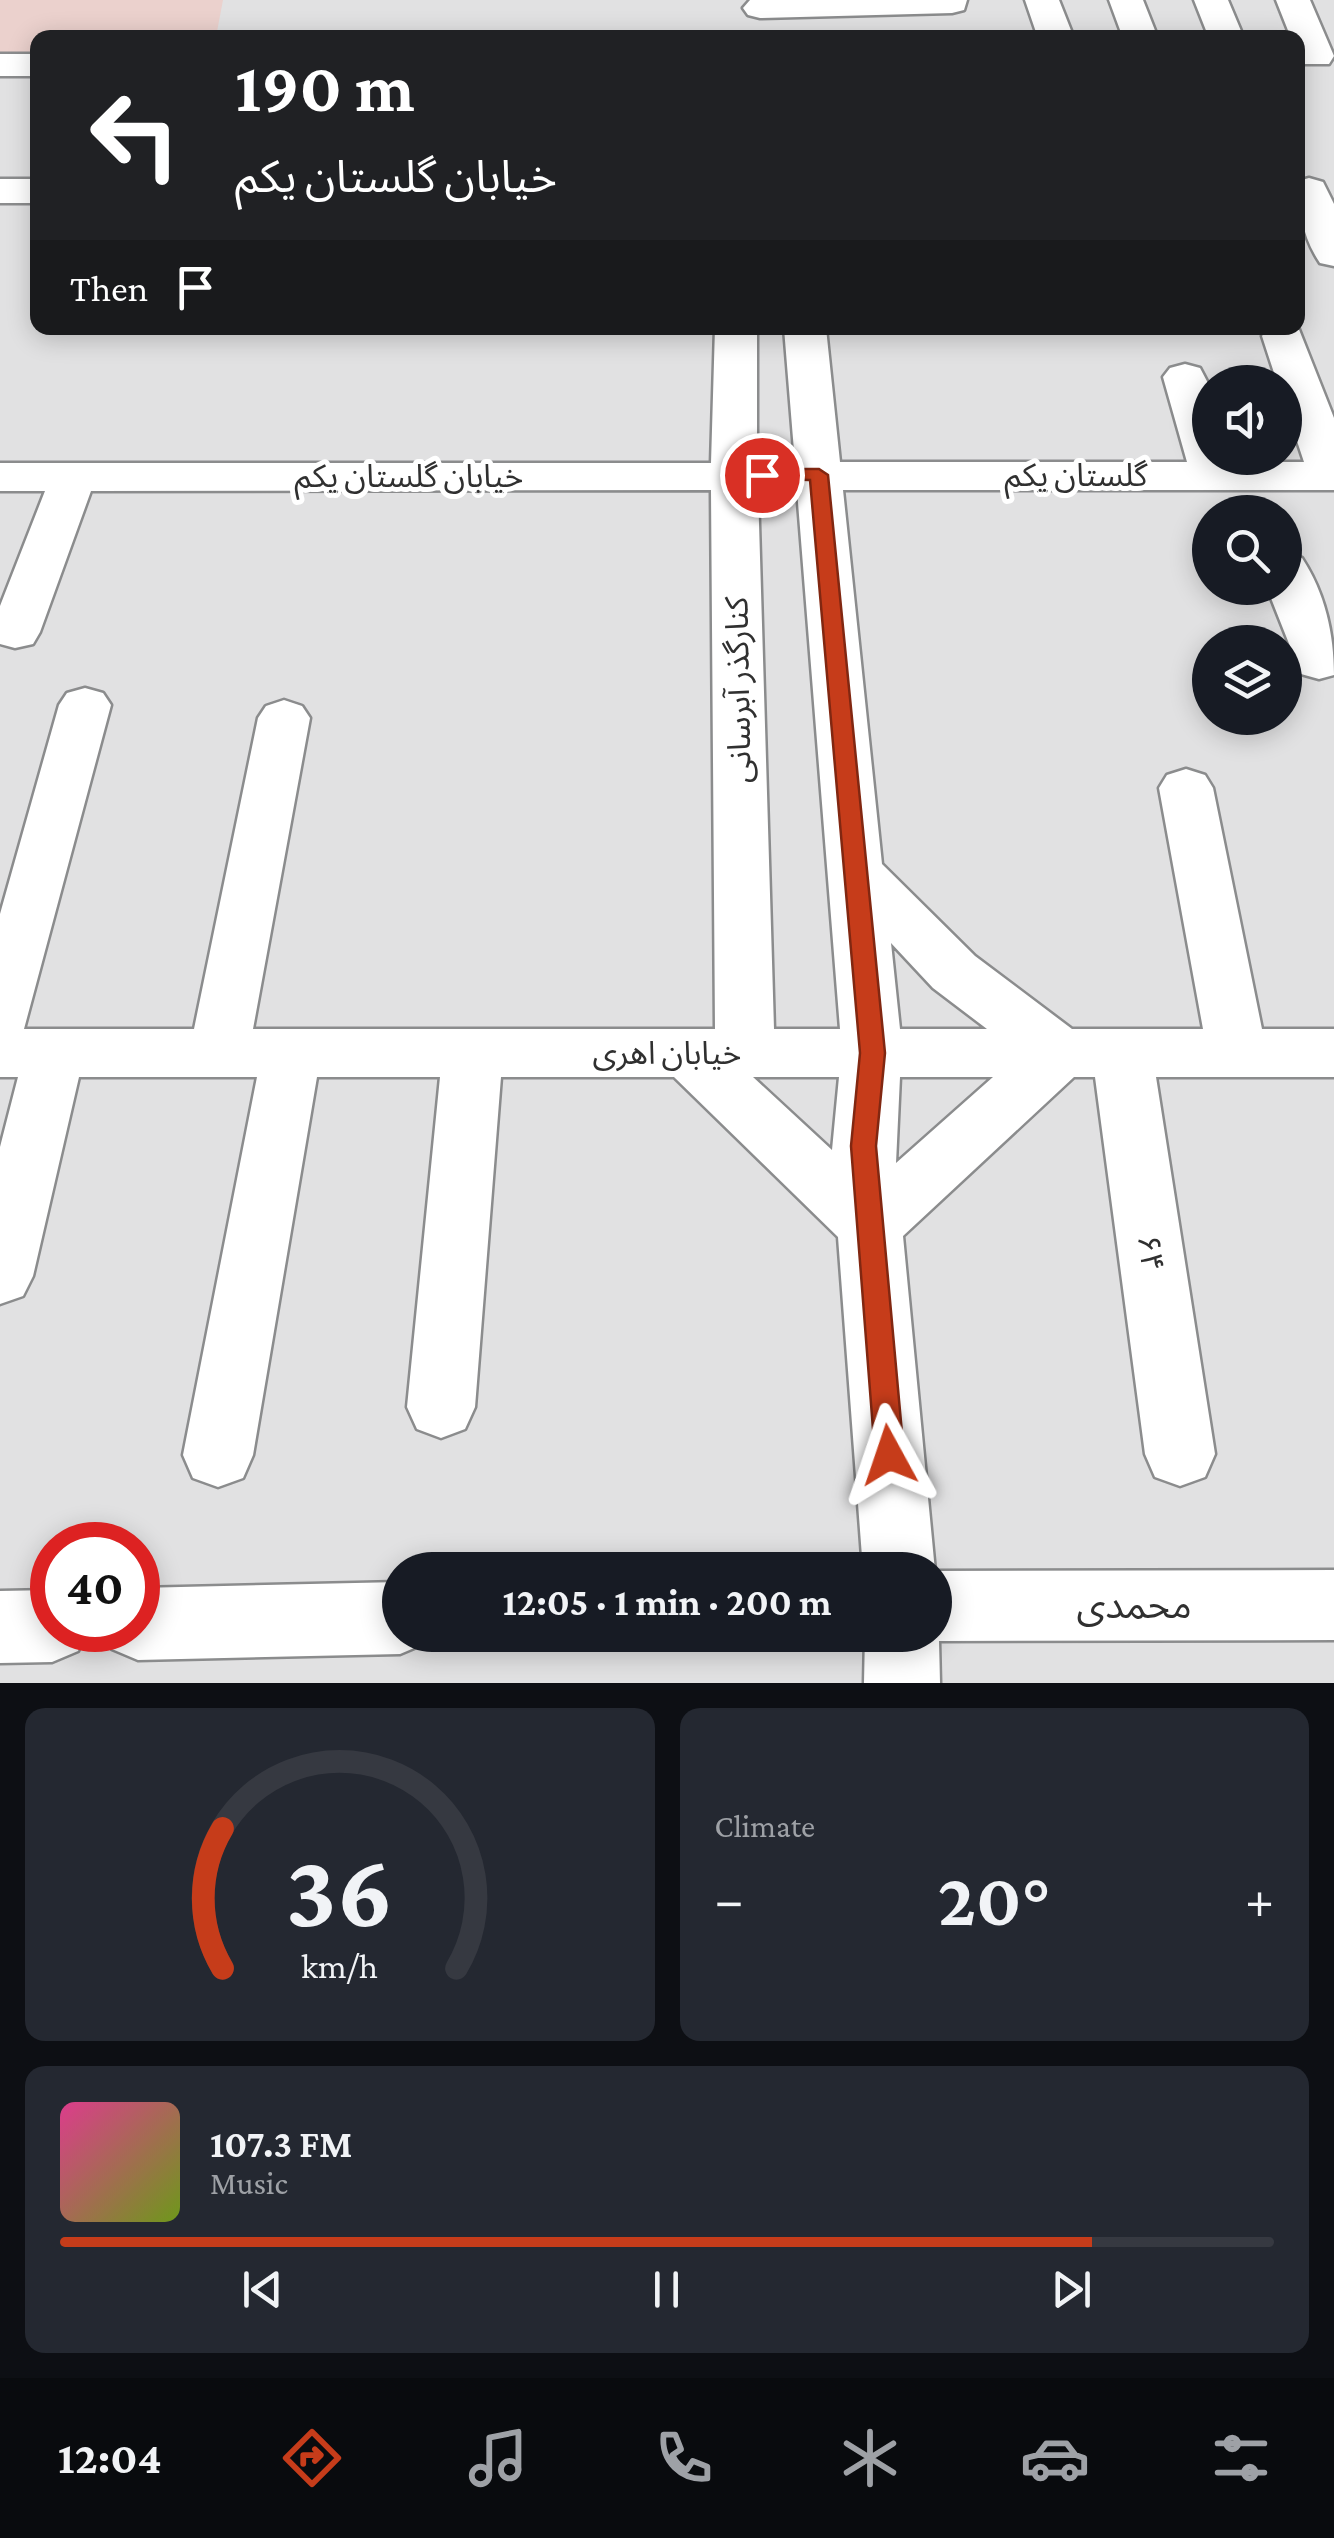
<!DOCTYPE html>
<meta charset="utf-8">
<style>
:root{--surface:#171b24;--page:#242831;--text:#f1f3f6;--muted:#9ea1a6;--line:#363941;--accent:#c63c1a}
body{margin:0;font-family:"Crimson Pro","Noto Sans Arabic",serif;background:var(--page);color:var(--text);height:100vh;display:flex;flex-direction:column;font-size:38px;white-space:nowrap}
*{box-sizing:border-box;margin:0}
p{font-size:32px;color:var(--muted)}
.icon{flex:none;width:55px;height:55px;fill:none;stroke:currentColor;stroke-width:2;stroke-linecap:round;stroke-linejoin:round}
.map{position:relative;height:1683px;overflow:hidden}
.details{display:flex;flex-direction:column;gap:25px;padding:25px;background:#0d0f14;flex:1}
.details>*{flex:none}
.hud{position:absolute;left:30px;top:30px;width:1275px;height:305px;border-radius:20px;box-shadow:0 5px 25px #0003;background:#202124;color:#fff;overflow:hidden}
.tools{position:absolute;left:1192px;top:365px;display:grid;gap:20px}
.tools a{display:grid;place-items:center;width:110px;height:110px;border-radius:50%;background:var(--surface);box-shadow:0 5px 25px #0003;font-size:50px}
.speed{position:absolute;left:30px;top:1522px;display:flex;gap:20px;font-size:50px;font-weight:700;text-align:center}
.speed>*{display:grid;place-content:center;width:130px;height:130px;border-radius:50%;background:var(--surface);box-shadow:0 5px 25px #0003;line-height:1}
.speed .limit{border:15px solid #d22;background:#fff;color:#111}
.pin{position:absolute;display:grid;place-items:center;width:85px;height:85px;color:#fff;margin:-42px;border:5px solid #fff;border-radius:50%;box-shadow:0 2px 10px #0007}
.me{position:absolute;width:110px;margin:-55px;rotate:355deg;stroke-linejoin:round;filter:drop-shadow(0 0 8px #0008)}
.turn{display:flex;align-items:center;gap:35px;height:210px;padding:0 40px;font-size:45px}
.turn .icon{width:130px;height:130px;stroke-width:2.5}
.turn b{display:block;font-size:70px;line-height:85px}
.then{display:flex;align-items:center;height:95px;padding:0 40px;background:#0003;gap:20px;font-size:38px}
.big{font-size:75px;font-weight:700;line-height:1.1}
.details .widget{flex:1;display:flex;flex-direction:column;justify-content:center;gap:15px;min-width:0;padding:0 35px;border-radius:20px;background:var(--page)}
.details .dial{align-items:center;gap:0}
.dial svg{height:260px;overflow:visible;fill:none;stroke:var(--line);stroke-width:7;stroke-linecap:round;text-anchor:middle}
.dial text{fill:var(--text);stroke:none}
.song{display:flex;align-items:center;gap:30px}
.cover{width:120px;height:120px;border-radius:15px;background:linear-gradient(135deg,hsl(330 70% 55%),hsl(80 70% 35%))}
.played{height:10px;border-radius:5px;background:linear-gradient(90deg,var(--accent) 85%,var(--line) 85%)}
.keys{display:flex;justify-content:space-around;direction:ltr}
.heat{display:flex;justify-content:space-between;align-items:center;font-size:55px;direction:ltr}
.details .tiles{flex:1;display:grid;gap:25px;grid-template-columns:1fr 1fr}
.widget:last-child{grid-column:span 2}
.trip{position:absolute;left:382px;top:1552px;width:570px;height:100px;border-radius:50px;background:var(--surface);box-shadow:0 5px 25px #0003;font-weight:700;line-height:100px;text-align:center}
.menu{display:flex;height:160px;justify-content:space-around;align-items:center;background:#090b0e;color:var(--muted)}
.menu .icon{width:70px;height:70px}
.menu .selected{color:var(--accent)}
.menu b{font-size:45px;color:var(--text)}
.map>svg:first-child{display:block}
.education{fill:#ebd1cd}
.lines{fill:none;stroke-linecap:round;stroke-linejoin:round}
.minor-casing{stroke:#8b8c8d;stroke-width:5}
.minor{fill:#fff;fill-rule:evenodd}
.route{fill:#c63c1a;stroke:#812711;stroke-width:2.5}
.labels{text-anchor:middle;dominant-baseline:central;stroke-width:10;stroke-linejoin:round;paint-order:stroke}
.street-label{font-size:32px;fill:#303030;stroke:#fff}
.near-street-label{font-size:38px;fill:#303030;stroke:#fff}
</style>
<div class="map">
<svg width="1334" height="1683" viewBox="0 0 1334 1683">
<rect width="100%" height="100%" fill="#e1e1e2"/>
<!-- education -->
<path class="education" d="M0,0H223L216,37L38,38L37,52H0Z"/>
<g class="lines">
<defs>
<path id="minor" d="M967,0L964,10L952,13L760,18L748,15L743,8L750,0Z
M1025,0H1059L1074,38H1038Z
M1109,0H1143L1158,38H1123Z
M1194,0H1228L1244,38H1209Z
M1276,0H1310L1334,56L1329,64H1303L1298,55V38H1291Z
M0,54H38V76H0Z
M1309,178L1323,182L1334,204V266L1320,263C1303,238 1298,210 1298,181Z
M0,179H38V203H0Z
M1298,327L1334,418V490H843L882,864L975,956L1072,1029H1203L1159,788L1167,775L1186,769L1205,775L1213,788L1262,1029H1334V1077H1156L1215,1454L1205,1477L1180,1486L1155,1477L1145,1454L1095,1077H1074L903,1236L935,1571L1334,1570V1640L939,1641L940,1683H864L865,1635H935V1570H863L838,1237L674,1077H501L475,1407L465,1429L441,1438L417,1429L407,1407L440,1077H317L253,1455L243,1478L218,1487L193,1478L183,1455L257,1077H79L33,1276L23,1296L0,1304V1147L18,1077H0V914L59,705L67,693L85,688L103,693L111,705L24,1029H194L258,718L266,706L284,700L302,706L310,718L253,1029H715L711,490L91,491L40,632L33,644L15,648L0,644V606L45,491H0V463H711L715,328H757V463H795L784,328H826L840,462H1187L1163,377L1170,368L1185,364L1200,368L1210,387V458H1232L1233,462H1304L1285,405V382H1277L1262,336L1268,328ZM758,490H797L840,1029H774ZM891,943L933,988L987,1029H900ZM753,1077H839L832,1150ZM900,1077H993L896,1163Z
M1285,554L1302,558C1325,593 1334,634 1334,675L1319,679L1301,674L1267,588H1285Z
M400,1582V1635H430L426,1643L400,1654L138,1660L112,1649L104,1630H138V1588Z
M52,1590V1630H87L78,1651L52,1662L0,1663V1591Z"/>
</defs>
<!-- minor casing -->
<use href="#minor" class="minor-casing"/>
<!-- minor -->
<use href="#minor" class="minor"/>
</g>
<!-- route -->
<path class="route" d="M762,469H819L828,475L885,1053L876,1146L904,1455L899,1465L889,1468L879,1465L875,1455L851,1146L860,1053L810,480L756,479V471Z"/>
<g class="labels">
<!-- street labels -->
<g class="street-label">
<text x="1076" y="475">گلستان یکم</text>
<text x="409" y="476">خیابان گلستان یکم</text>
<text transform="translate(738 690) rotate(-91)">کنارگذر آبرسانی</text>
<text x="667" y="1053">خیابان اهری</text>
<text transform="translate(1151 1253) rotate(82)">۶۴</text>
</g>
<!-- near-street labels -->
<g class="near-street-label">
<text x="1134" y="1605">محمدی</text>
</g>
</g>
</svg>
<div class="tools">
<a><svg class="icon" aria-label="sound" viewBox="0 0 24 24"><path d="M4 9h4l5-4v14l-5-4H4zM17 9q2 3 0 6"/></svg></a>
<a><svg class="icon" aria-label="search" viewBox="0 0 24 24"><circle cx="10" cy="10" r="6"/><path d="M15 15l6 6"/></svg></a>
<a><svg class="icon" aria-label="layers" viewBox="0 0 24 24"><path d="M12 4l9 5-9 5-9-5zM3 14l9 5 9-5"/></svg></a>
</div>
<div class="speed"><div class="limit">40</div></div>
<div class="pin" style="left:762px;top:475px;background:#d93025"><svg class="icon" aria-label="arrive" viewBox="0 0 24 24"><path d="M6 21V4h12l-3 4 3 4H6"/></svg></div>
<svg class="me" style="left:889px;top:1455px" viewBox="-20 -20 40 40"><path d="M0-17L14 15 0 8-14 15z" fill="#c63c1a" stroke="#fff" stroke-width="4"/></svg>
<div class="trip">12:05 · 1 min · 200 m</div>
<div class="hud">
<div class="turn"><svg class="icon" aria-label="left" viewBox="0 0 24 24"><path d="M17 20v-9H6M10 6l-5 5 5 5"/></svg><div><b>190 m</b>خیابان گلستان یکم</div></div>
<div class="then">Then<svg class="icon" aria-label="arrive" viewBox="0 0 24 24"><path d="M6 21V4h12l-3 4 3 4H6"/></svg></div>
</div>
</div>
<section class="details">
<div class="tiles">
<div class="widget dial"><svg viewBox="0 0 100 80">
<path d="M14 69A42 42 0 1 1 86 69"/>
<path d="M14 69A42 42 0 0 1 14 26" stroke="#c63c1a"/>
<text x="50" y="56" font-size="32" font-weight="700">36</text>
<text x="50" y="72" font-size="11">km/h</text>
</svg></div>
<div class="widget"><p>Climate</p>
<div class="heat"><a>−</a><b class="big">20°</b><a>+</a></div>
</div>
<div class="widget">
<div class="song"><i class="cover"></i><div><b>107.3 FM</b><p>Music</p></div></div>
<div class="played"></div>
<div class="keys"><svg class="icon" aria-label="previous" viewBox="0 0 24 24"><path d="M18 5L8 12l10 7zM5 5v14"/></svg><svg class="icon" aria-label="pause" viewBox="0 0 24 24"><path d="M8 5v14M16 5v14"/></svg><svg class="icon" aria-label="next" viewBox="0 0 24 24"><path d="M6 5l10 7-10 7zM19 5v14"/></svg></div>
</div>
</div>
</section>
<nav class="menu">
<b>12:04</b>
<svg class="icon selected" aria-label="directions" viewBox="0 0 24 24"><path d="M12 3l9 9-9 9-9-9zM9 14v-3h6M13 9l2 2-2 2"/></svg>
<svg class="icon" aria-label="music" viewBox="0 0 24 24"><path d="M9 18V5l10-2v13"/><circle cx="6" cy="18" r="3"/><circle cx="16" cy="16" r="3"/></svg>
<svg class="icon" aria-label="phone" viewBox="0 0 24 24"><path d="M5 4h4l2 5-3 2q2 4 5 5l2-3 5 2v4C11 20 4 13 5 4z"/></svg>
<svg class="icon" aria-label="climate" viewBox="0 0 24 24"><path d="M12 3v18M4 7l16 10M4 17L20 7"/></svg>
<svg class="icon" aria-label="car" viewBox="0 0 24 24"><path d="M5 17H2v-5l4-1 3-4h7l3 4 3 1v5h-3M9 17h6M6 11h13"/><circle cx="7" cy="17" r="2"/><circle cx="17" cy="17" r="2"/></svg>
<svg class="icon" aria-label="filters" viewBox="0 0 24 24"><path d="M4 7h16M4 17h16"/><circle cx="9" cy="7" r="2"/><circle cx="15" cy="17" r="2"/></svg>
</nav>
